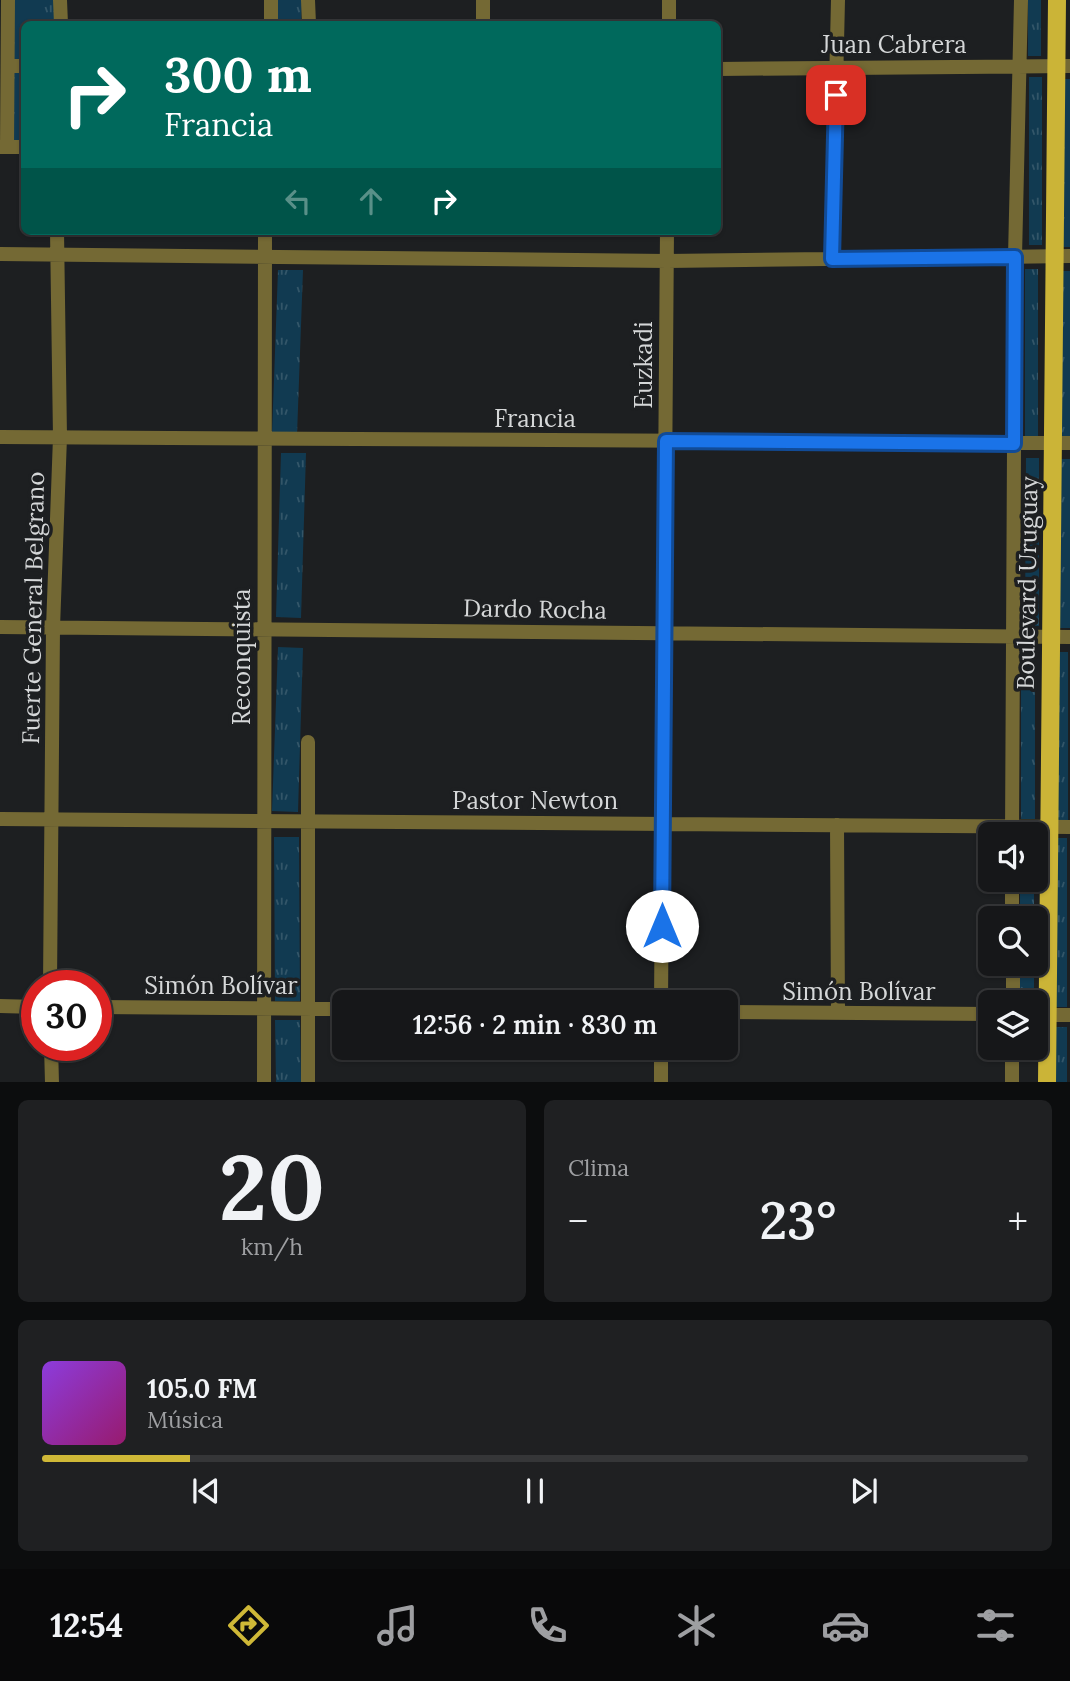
<!DOCTYPE html>
<html lang="es">
<meta charset="utf-8">
<style>
:root{--surface:#161719;--page:#1f2022;--text:#f1f3f6;--muted:#9e9fa2;--line:#353638;--accent:#cfb837}
body{margin:0;font-family:Lora,serif;background:var(--page);color:var(--text);height:100vh;display:flex;flex-direction:column;font-size:26px;white-space:nowrap}
*{box-sizing:border-box;margin:0}
p{font-size:23px;color:var(--muted)}
.icon{flex:none;width:38px;height:38px;fill:none;stroke:currentColor;stroke-width:2;stroke-linecap:round;stroke-linejoin:round}
.map{position:relative;height:1082px;overflow:hidden}
.sheet{display:flex;flex-direction:column;gap:18px;padding:18px;background:#0c0d0e;flex:1}
.sheet>*{flex:none}
.top-card{position:absolute;left:21px;top:21px;width:700px;height:214px;border-radius:10px;box-shadow:0 2px 5px #0004,0 0 0 2px var(--line);background:#00695c;color:#fff;overflow:hidden}
.tools{position:absolute;left:978px;top:822px;display:grid;gap:14px}
.tools a{display:grid;place-items:center;width:70px;height:70px;border-radius:10px;background:var(--surface);box-shadow:0 2px 5px #0004,0 0 0 2px var(--line);font-size:35px}
.speed{position:absolute;left:21px;top:970px;display:flex;gap:14px;font-size:35px;font-weight:700;text-align:center}
.speed>*{display:grid;place-content:center;width:91px;height:91px;border-radius:50%;background:var(--surface);box-shadow:0 2px 5px #0004,0 0 0 2px var(--line);line-height:1}
.speed .limit{border:10px solid #d22;background:#fff;color:#111}
.pin{position:absolute;display:grid;place-items:center;width:60px;height:60px;color:#fff;margin:-30px;border-radius:14px;box-shadow:0 4px 10px #0006}
.me{position:absolute;width:77px;margin:-38px;rotate:0deg;stroke-linejoin:round;filter:drop-shadow(0 0 5px #0008)}
.turn{display:flex;align-items:center;gap:24px;height:147px;padding:0 28px;font-size:32px}
.turn .icon{width:91px;height:91px;stroke-width:2.5}
.turn b{display:block;font-size:49px;line-height:60px}
.lanes{display:flex;align-items:center;height:66px;padding:0 28px;background:#0003;justify-content:center;gap:35px;direction:ltr}
.lanes .off{opacity:.35}
.big{font-size:52px;font-weight:600;line-height:1.1}
.sheet .widget{flex:1;display:flex;flex-direction:column;justify-content:center;gap:10px;min-width:0;padding:0 24px;border-radius:10px;background:var(--page)}
.sheet .dial{align-items:center;gap:0}
.dial b{font-size:91px;line-height:1}
.song{display:flex;align-items:center;gap:21px}
.cover{width:84px;height:84px;border-radius:10px;background:linear-gradient(135deg,hsl(270 70% 55%),hsl(320 70% 35%))}
.played{height:7px;border-radius:4px;background:linear-gradient(90deg,var(--accent) 15%,var(--line) 15%)}
.keys{display:flex;justify-content:space-around;direction:ltr}
.heat{display:flex;justify-content:space-between;align-items:center;font-size:38px;direction:ltr}
.sheet .tiles{flex:1;display:grid;gap:18px;grid-template-columns:1fr 1fr}
.widget:last-child{grid-column:span 2}
.trip{position:absolute;left:332px;top:990px;width:406px;height:70px;border-radius:10px;background:var(--surface);box-shadow:0 2px 5px #0004,0 0 0 2px var(--line);font-weight:600;line-height:70px;text-align:center}
.dock{display:flex;height:112px;justify-content:space-around;align-items:center;background:#09090a;color:var(--muted)}
.dock .icon{width:49px;height:49px}
.dock .current{color:var(--accent)}
.dock b{font-size:32px;color:var(--text)}
.map>svg:first-child{display:block}
.grass{fill:url(#grass-tufts)}
.lines{fill:none;stroke-linecap:round;stroke-linejoin:round}
.minor{stroke:#746934;stroke-width:14}
.major{stroke:#cbb437;stroke-width:18}
.route-casing{stroke:#114b97;stroke-width:18}
.route{stroke:#1a73e8;stroke-width:12}
.labels{text-anchor:middle;dominant-baseline:central;stroke-width:7;stroke-linejoin:round;paint-order:stroke}
.street-label{font-size:24px;fill:#d5d7d8;stroke:#1d1f21}
</style>
<div class="map">
<svg width="1070" height="1083" viewBox="0 0 1070 1083">
<defs>
<pattern id="grass-tufts" width="24" height="20" patternUnits="userSpaceOnUse" patternTransform="scale(1.75)"><rect width="24" height="20" fill="#113a51"/><path d="M3 7l-1-3M5 7V3M7 7l1-3M15 17l-1-3M17 17v-4M19 17l1-3" fill="none" stroke="#335669"/></pattern>
</defs>
<rect width="100%" height="100%" fill="#1d1f21"/>
<!-- grass -->
<path class="grass" d="M13,0H54V24H24V59L14,60Z
M277,0H302L301,24H276Z
M1028,0H1041V56H1028Z
M13,71H24V142H12Z
M1029,77H1042V245H1029Z
M1062,79H1070V247H1062Z
M1025,269H1038V437H1025Z
M278,270H303L297,435L272,434Z
M1058,271H1070V439H1058Z
M281,453H306L301,618L276,617Z
M1026,458H1039V626H1025Z
M1059,459H1070V628H1059Z
M278,647L303,648L298,812L272,811Z
M1021,651H1035V819H1021Z
M1055,652H1068V821H1055Z
M274,837H299L300,1001H275Z
M1054,838H1067V1007H1054Z
M1020,880H1034V919H1020Z
M1020,964H1034V1003H1020Z
M275,1020H300L301,1082H276Z
M1054,1027H1067V1082L1054,1083Z"/>
<g class="lines">
<!-- minor -->
<path class="minor" d="M60,0L61,24
M308,0L309,24
M271,24V0
M483,24V0
M669,24V0
M8,66H24
M718,69L1070,66
M0,147H24
M7,147L8,0
M0,254L667,261L1070,256
M832,259L838,0
M0,437L1070,443
M0,627L1070,637
M308,742V1083
M0,819L1070,827
M837,825L838,1013
M1012,835L1015,257L1021,0
M1012,880V919
M1013,964V1003
M50,985L53,628L60,437L57,231
M661,1003L667,231
M0,1006L37,1007
M96,1007L345,1009
M726,1012L990,1014
M1036,1015H1070
M51,1045L52,1083
M264,1083L265,231
M661,1083V1048
M1012,1083V1048"/>
<!-- major -->
<path class="major" d="M1047,1083L1057,0"/>
</g>
<g class="lines">
<defs>
<path id="route" d="M662,926L666,441L1014,444L1015,257L832,259L836,95"/>
</defs>
<!-- route casing -->
<use href="#route" class="route-casing"/>
<!-- route -->
<use href="#route" class="route"/>
</g>
<g class="labels">
<!-- street labels -->
<g class="street-label">
<text x="894" y="44">Juan Cabrera</text>
<text transform="translate(643 365) rotate(-90)">Euzkadi</text>
<text x="535" y="418">Francia</text>
<text transform="translate(1027 583) rotate(-89)">Boulevard Uruguay</text>
<text transform="translate(33 608) rotate(-89)">Fuerte General Belgrano</text>
<text transform="translate(535 609) rotate(1)">Dardo Rocha</text>
<text transform="translate(241 657) rotate(-90)">Reconquista</text>
<text x="535" y="800">Pastor Newton</text>
<text x="221" y="985">Simón Bolívar</text>
<text x="859" y="991">Simón Bolívar</text>
</g>
</g>
</svg>
<div class="tools">
<a><svg class="icon" aria-label="sound" viewBox="0 0 24 24"><path d="M4 9h4l5-4v14l-5-4H4zM17 9q2 3 0 6"/></svg></a>
<a><svg class="icon" aria-label="search" viewBox="0 0 24 24"><circle cx="10" cy="10" r="6"/><path d="M15 15l6 6"/></svg></a>
<a><svg class="icon" aria-label="layers" viewBox="0 0 24 24"><path d="M12 4l9 5-9 5-9-5zM3 14l9 5 9-5"/></svg></a>
</div>
<div class="speed"><div class="limit">30</div></div>
<div class="pin" style="left:836px;top:95px;background:#d93025"><svg class="icon" aria-label="arrive" viewBox="0 0 24 24"><path d="M6 21V4h12l-3 4 3 4H6"/></svg></div>
<svg class="me" style="left:662px;top:926px" viewBox="-20 -20 40 40"><circle r="19" fill="#fff"/><path d="M0-13L10 11 0 6-10 11z" fill="#1a73e8"/></svg>
<div class="trip">12:56 · 2 min · 830 m</div>
<div class="top-card">
<div class="turn"><svg class="icon" aria-label="right" viewBox="0 0 24 24"><path d="M7 20v-9h11M14 6l5 5-5 5"/></svg><div><b>300 m</b>Francia</div></div>
<div class="lanes"><svg class="icon off" aria-label="left" viewBox="0 0 24 24"><path d="M17 20v-9H6M10 6l-5 5 5 5"/></svg><svg class="icon off" aria-label="ahead" viewBox="0 0 24 24"><path d="M12 20V5M6 11l6-6 6 6"/></svg><svg class="icon" aria-label="right" viewBox="0 0 24 24"><path d="M7 20v-9h11M14 6l5 5-5 5"/></svg></div>
</div>
</div>
<section class="sheet">
<div class="tiles">
<div class="widget dial"><b>20</b><p>km/h</p></div>
<div class="widget"><p>Clima</p>
<div class="heat"><a>−</a><b class="big">23°</b><a>+</a></div>
</div>
<div class="widget">
<div class="song"><i class="cover"></i><div><b>105.0 FM</b><p>Música</p></div></div>
<div class="played"></div>
<div class="keys"><svg class="icon" aria-label="previous" viewBox="0 0 24 24"><path d="M18 5L8 12l10 7zM5 5v14"/></svg><svg class="icon" aria-label="pause" viewBox="0 0 24 24"><path d="M8 5v14M16 5v14"/></svg><svg class="icon" aria-label="next" viewBox="0 0 24 24"><path d="M6 5l10 7-10 7zM19 5v14"/></svg></div>
</div>
</div>
</section>
<nav class="dock">
<b>12:54</b>
<svg class="icon current" aria-label="directions" viewBox="0 0 24 24"><path d="M12 3l9 9-9 9-9-9zM9 14v-3h6M13 9l2 2-2 2"/></svg>
<svg class="icon" aria-label="music" viewBox="0 0 24 24"><path d="M9 18V5l10-2v13"/><circle cx="6" cy="18" r="3"/><circle cx="16" cy="16" r="3"/></svg>
<svg class="icon" aria-label="phone" viewBox="0 0 24 24"><path d="M5 4h4l2 5-3 2q2 4 5 5l2-3 5 2v4C11 20 4 13 5 4z"/></svg>
<svg class="icon" aria-label="climate" viewBox="0 0 24 24"><path d="M12 3v18M4 7l16 10M4 17L20 7"/></svg>
<svg class="icon" aria-label="car" viewBox="0 0 24 24"><path d="M5 17H2v-5l4-1 3-4h7l3 4 3 1v5h-3M9 17h6M6 11h13"/><circle cx="7" cy="17" r="2"/><circle cx="17" cy="17" r="2"/></svg>
<svg class="icon" aria-label="filters" viewBox="0 0 24 24"><path d="M4 7h16M4 17h16"/><circle cx="9" cy="7" r="2"/><circle cx="15" cy="17" r="2"/></svg>
</nav>
